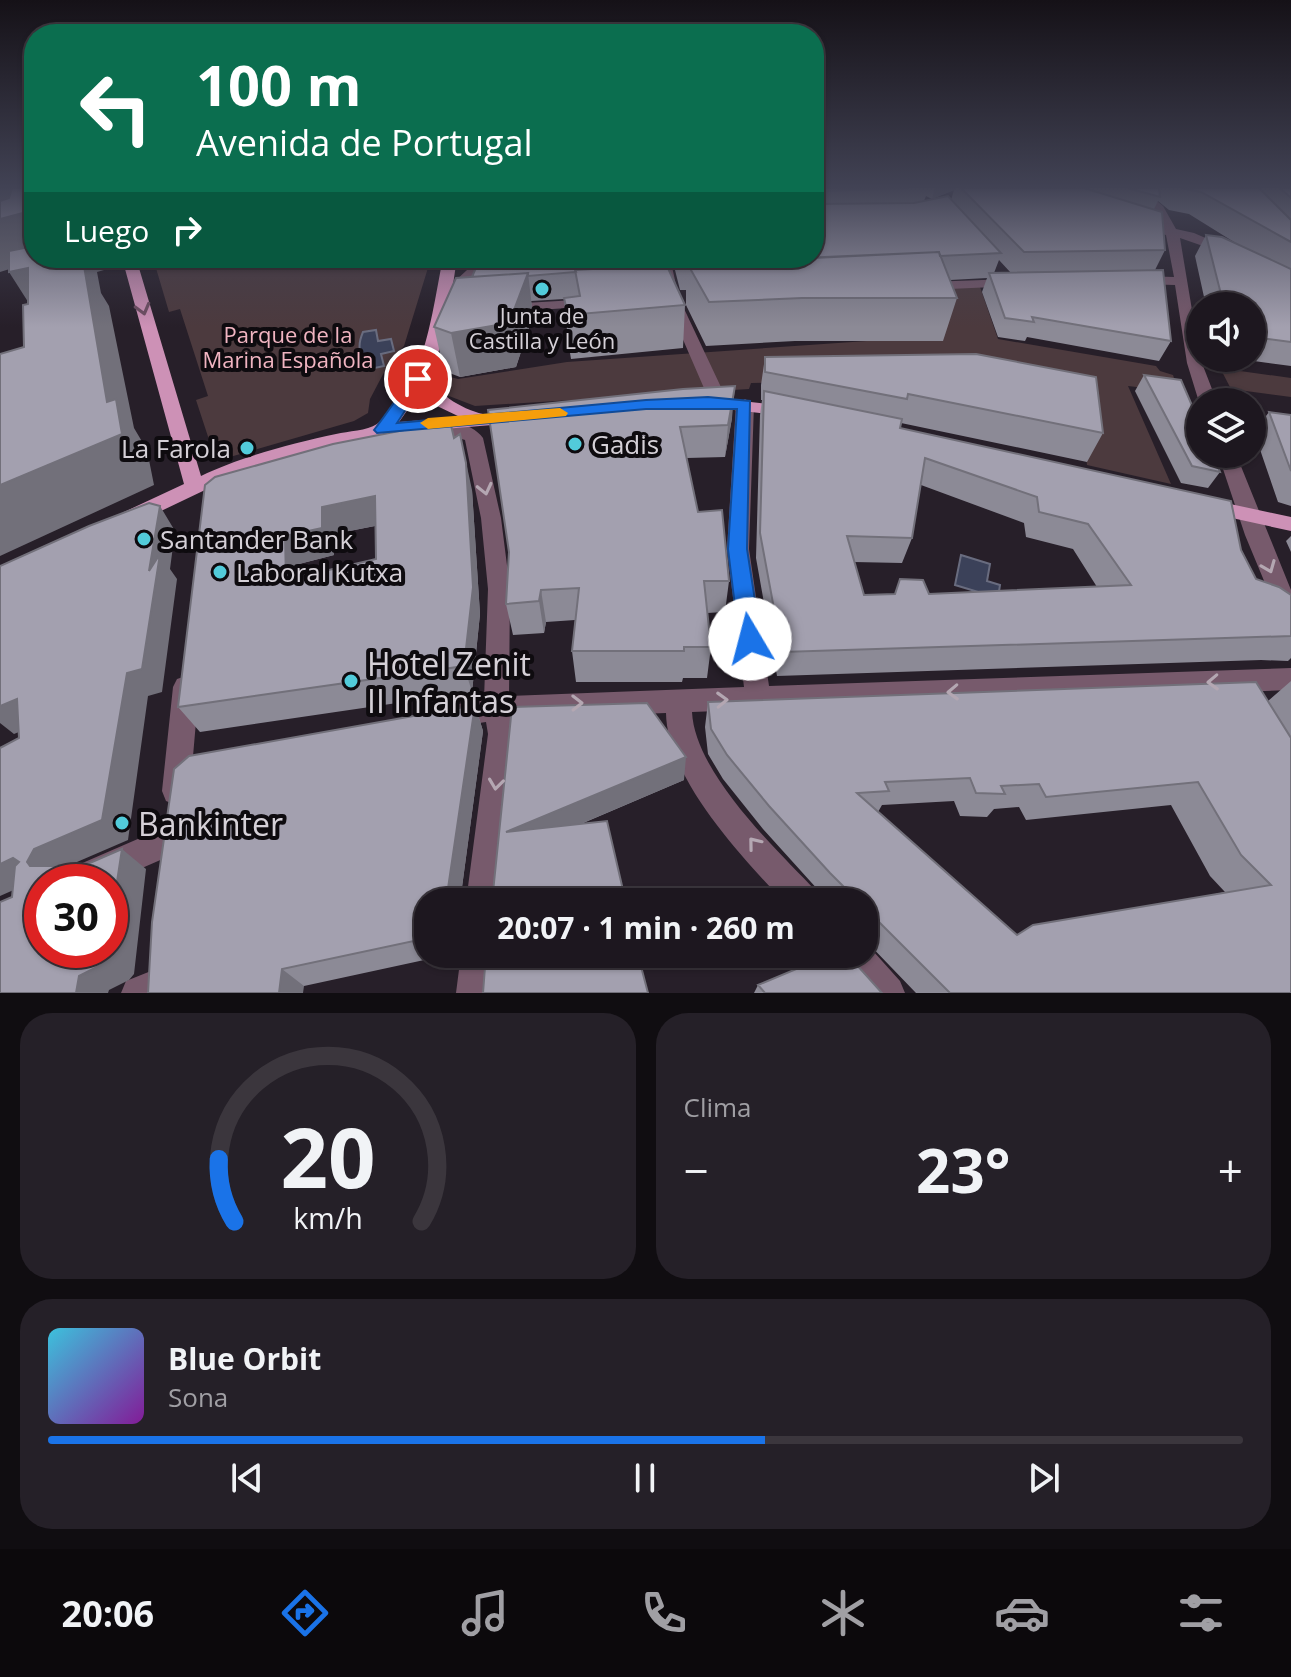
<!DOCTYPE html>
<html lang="es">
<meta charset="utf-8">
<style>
:root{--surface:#1d171f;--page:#252028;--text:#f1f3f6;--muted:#a09fa4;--line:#3b363d;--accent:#1a73e8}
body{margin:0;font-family:"Open Sans",sans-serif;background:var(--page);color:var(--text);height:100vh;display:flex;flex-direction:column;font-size:30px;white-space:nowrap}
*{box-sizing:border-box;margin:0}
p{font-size:26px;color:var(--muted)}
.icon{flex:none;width:44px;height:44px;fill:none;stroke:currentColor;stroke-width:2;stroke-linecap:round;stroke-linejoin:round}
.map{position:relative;height:993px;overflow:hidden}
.details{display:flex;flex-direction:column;gap:20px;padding:20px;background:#100d11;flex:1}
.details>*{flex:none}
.hud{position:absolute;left:24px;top:24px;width:800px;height:244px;border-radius:32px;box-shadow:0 2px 6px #0004,0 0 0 2px var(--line);background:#0b6e4f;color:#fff;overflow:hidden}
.fabs{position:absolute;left:1186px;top:292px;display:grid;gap:16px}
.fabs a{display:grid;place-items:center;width:80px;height:80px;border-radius:50%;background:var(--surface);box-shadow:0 2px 6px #0004,0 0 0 2px var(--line);font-size:40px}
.speed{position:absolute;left:24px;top:864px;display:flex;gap:16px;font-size:40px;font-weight:700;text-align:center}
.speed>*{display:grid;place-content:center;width:104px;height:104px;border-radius:50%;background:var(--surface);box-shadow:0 2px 6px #0004,0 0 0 2px var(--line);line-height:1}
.speed .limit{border:12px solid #d22;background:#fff;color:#111}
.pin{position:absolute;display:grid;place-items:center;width:68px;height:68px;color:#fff;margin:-34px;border:4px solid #fff;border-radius:50%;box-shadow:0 2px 8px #0007}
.me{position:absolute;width:88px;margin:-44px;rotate:352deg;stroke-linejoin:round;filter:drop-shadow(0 0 6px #0008)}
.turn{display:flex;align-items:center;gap:28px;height:168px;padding:0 40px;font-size:36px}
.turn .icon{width:104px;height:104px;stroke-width:2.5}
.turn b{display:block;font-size:56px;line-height:68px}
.then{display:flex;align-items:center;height:76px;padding:0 40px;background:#0003;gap:16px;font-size:30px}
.big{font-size:60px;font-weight:700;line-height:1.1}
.details .tile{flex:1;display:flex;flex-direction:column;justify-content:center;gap:12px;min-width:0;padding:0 28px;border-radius:32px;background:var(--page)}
.details .dial{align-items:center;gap:0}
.dial svg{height:208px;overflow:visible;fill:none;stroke:var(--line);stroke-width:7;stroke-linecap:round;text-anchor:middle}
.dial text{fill:var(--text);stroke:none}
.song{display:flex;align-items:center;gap:24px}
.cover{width:96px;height:96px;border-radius:12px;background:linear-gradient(135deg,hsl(190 70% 55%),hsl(290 70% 35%))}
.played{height:8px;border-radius:4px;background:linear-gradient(90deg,var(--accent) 60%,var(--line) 60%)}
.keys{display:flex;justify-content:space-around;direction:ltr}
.heat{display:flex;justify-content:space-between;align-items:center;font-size:44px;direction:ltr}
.details .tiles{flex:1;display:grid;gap:20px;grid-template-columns:1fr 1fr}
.tile:last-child{grid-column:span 2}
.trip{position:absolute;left:414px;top:888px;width:464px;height:80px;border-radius:32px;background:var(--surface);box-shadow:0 2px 6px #0004,0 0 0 2px var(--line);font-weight:700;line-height:80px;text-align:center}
.tab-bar{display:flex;height:128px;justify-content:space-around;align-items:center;background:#0c090c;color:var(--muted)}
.tab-bar .icon{width:56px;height:56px}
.tab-bar .on{color:var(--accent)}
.tab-bar b{font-size:36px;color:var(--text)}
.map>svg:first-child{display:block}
.green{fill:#4c3a3e}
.water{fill:#3b4159;stroke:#696c7f;stroke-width:2}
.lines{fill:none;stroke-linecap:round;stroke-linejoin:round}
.minor{fill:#775a6c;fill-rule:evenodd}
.major{fill:#cd91b6;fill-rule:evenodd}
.wall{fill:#8c8a96;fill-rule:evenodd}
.shaded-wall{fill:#72707a}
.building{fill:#a3a0af;stroke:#72707a;stroke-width:2;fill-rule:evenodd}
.oneway{stroke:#6e4e62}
.oneway2{stroke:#b4a7b2}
.route{fill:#1a73e8;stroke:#114b97;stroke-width:2}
.slow{fill:#f59e0b}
.poi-dot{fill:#52cbda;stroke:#0e0b0f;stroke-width:3}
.labels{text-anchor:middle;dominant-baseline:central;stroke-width:8;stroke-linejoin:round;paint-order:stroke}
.far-poi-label{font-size:22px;fill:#d5d0d7;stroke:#0e0b0f}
.far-park-label{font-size:22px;fill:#f0b4c1;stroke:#0e0b0f}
.poi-label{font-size:26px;fill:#d5d0d7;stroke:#0e0b0f;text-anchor:start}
.near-poi-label{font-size:32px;fill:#d5d0d7;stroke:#0e0b0f;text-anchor:start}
</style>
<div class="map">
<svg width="1291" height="993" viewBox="0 0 1291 993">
<rect width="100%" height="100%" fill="#271f29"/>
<!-- green -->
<path class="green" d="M153,258H431L404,346L390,361L370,399L368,413L354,421L216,461L196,400L208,396L180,309L169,312Z
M979,284L998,339L1156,366L1160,371L1173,375L1177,387L1170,391L1128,386L1171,484L1087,465L1080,398L955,378L751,383L749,389L475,406L449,396L438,387L443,375L458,379L567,362L881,340L924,286Z
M1217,362L1236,365L1240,371L1291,378V397L1231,389Z"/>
<!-- water -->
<path class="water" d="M376,330L378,341L391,339L394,351L381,354L384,366L370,369C360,355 356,348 363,332Z
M961,555L990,564L987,581L1000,585L998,598L955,585Z"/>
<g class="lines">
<!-- minor -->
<path class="minor" d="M1130,188H1141L1163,206L1176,229L1194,233L1233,250L1226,254L1180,238L1200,358L1217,402H1199L1187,363L1175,285L1139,284L1132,280L1139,276L1174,277L1166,235L1131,225L1137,221L1162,226L1154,211Z
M480,258H495L451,300H441V294Z
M656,258H670L679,298L728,402L725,406L719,407L710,402L665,298Z
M1011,279L1018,283L1016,286L927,290L920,286L927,282Z
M592,299L599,303L597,306L508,312L501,308L508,304Z
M745,399L754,404L749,549L769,686L1291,668V690L692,712C695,773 775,848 816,891L821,902H784C741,856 667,778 666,713L512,719L514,734L498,902H466L488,734L486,722L452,727L443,723L439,715L443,707L484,699L488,589L481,518L465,440L445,434L442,430C454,418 474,426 483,438L501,518L510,589L509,696L744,687L727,549L736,404Z
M1252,417L1291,423V435L1252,429Z
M1218,454H1236L1291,590V627L1283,624L1279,617L1245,535Z
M186,676L195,679L199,687L190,791L186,801L176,805L166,801L162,791L173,687L177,679Z
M170,825L181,829L185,840L181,851L110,882H60L64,871Z
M865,942L900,981L905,993H865L841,966L837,954H864Z
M461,954H493L490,993H456Z
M151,971L163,976L168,988L166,993H121L126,981Z"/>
<!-- major -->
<path class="major" d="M122,258H136L201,476C240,457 294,443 336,434C348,431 367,431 377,424C425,390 432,311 443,258H457L446,331L430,375C437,396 466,411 487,415C500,417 513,407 524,418L515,423L408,432L339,444L226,480L138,522H124L121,517L124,512L184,484ZM421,391L437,406L460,417L399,422Z
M706,397L785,406L794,411L785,416L700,406L697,402Z
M1207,499L1291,517V531L1200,511L1197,506L1200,501Z"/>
</g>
<!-- wall -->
<path class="wall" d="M814,188H1291V366L1232,358H1252V306H1206L1195,256L1206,235L1234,242L1189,214L1169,210L1158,201L1154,209L1165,250L1155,270L1171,341L1159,361L1027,337L1025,341L998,337L982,292L987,278L950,280L957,298L943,341H795L706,346L686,305V290H680L672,258H814ZM954,190L951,200L924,201L926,196L932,199ZM999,260L1011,273H994Z
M660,265L685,305L683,348L571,359L568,341L564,299L531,301L533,315L516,367L460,377L444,371L434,327L456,278Z
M765,357L1103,433L1087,462L901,423L900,428L1241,550L1256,579L1291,595V658L1288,661L1261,660L777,676L756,558L760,415L762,400H761V385ZM921,485L1024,523L1026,537L1073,549L1097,587L929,594L900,579L895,594L864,595L854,562L902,563L912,538Z
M1144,375L1220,472L1208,488L1181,483L1135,391Z
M488,410L732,418L725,457L687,458L698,512L729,581L725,612L707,613L711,647L707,678H683L682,682H576L572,651L575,620L546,622L544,633L513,635L506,604L509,552Z
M1269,412L1291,415V506L1278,502L1254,432Z
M205,485L472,490L480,614L472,692L200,732L178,707ZM375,526L376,559L299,576V564L334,555V534Z
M1291,536V552L1286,541Z
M1291,681V993H916L864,939V902H829L763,829L723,779L708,754L705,727L708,702L1268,701ZM954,801L960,816L987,817L994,809L1019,807L1026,820L1171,805L1210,876L1225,892L1017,935L878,812L882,805Z
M475,705L483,731L460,902H428V954H452L304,986L148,993Z
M512,707L684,780L581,824L623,890L624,902H492Z
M818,960L882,993H754L758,985Z"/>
<!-- shaded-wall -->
<path class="shaded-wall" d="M0,188H10L25,213L34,210V258H45L0,272Z
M935,188H955L954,190L932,199Z
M77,258H101L104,270L97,272L101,293L109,306L134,428L147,450L154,485L0,556V485L107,402Z
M28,268L39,319L9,272Z
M528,273L533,315L516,367L460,377L451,333Z
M735,386L732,418L725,457L728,425Z
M460,434L472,490L480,614L472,692L464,666Z
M375,496L385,524L334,534V555L299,564L300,607L286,580L285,536L322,507Z
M160,506L175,531L170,569L177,579L162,692L148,696L128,840L63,868L30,866L27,862L127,673L149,571Z
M541,590L546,622L544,633L539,601Z
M17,699L43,722L14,734L0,723V706Z
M475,705L483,731L460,902H446Z
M686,757L684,780L512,853L506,832Z
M122,849L146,869L134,974L129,980L109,990L108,993H76L79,976L107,950H110V928Z
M13,858L43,877L0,896V864Z
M282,969L304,986L303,993H279Z"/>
<!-- building -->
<path class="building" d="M12,188H34V210L0,219V201L9,198Z
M814,188H909L818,191L815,194L816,204L914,203L948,196L1001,253L940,256L939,252L814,258Z
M961,188H1084L1162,212L1165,250L1024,252Z
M1128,188H1159L1160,197Z
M1182,188H1259L1291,220V242L1201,192Z
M1280,188H1291V198Z
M1206,235L1222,237L1291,269V342L1252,337V306H1224Z
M34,246V258H77V260H83L107,402L116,399L122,434L0,485V354L24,347L23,305L28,304V268L9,272V251Z
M939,252L957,298H802L709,302L687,263Z
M480,258H659L660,265L575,270L576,272L528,276V273L472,277Z
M679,258H806L687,263L688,265H681Z
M666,264L685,305L568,315L564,298L580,296L575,270Z
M1163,270L1171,341L1032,317L1034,322L1005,318L989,273Z
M528,273L509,323L451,333L434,327L456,278Z
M976,354L1096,377L1103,433L908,394L907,399L765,372V357Z
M1144,375L1181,380L1200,424V454H1213L1220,472L1192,466Z
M735,386L728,425L680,427L698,512L722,510L729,581H704L711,647H684V651H572L579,588L541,590L539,601L506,604L509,552L488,410L683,389Z
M764,391L902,419L900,428L1231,501L1241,550L1256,579L1279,587L1291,595V636L782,652L760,533ZM925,458L1037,497L1039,512L1088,524L1131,585L929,594L923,580L900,579L895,594L864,595L847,536L912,538Z
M1269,412L1291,415V471Z
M450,421L454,438L460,434L466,463L473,587L464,666L178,707L205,485L215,477L333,444ZM375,496L376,559L286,580L285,536L322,528V507Z
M149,503L160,506L149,571L160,554L142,669L127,673L102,820L34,849L27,862L30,866H83L122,849L110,928V882H42V950H107L105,959L101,965L79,976L76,993H0V902L12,897L15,866L19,862L13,858L0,864V748L19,738L17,699L0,706V566L89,526Z
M1256,682L1291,738V993H950L864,907V902H859L830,873L769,806L727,755L711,729L708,702ZM970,778L976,793L1005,794L1001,786L1039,784L1046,797L1198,782L1241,855L1271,885L1033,925L1017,935L857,793L889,791L885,782Z
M647,703L686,757L506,832L607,821L623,890L597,891V902H492L512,707Z
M475,705L446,902H428V938L282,969L279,993H148L152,922L174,769L189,756Z
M486,954H599V959L638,955L648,993H483Z
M824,954H847L882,993H765L758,985L818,960Z"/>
<!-- one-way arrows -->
<defs><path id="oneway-chevron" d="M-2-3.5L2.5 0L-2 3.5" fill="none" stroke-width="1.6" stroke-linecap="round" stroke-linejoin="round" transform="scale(2)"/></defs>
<use class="oneway" href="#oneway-chevron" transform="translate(143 309) rotate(75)"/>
<g class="oneway2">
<use href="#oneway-chevron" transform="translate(485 489) rotate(77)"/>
<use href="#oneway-chevron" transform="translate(1269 567) rotate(68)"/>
<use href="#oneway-chevron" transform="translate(1213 682) rotate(178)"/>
<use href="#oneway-chevron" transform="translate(953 692) rotate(178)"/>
<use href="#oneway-chevron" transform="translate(722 700) rotate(-2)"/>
<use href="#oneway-chevron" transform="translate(577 703) rotate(-1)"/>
<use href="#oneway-chevron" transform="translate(496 784) rotate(97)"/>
<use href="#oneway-chevron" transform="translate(754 843) rotate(-129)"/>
</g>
<!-- sky -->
<linearGradient id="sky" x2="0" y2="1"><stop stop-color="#151117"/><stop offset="0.57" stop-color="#414254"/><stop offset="1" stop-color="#414254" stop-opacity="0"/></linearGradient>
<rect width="1291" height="327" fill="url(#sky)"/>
<!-- route -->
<path class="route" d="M418,374L426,379L397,423L646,400L708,397L750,401L747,549L761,639L757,645L750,648L742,645L739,639L728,549L737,409H646L377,433L374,430C388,412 400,394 413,375Z"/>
<!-- slow -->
<path class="slow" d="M560,408L568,413L566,416L428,429L420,423L428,418Z"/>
<!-- markers -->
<g class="poi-dot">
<circle cx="542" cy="289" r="8"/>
<circle cx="575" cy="444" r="8"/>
<circle cx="247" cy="448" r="8"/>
<circle cx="144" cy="539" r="8"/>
<circle cx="220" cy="572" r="8"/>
<circle cx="351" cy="681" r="8"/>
<circle cx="122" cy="823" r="8"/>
</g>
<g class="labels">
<!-- far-poi labels -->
<g class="far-poi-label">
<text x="542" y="315">Junta de<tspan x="542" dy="25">Castilla y León</tspan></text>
</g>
<!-- far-park labels -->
<g class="far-park-label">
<text x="288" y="334">Parque de la<tspan x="288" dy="25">Marina Española</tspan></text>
</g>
<!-- poi labels -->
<g class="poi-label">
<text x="591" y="444">Gadis</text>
<text x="231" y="448" text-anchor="end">La Farola</text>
<text x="160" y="539">Santander Bank</text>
<text x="236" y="572">Laboral Kutxa</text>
</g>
<!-- near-poi labels -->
<g class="near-poi-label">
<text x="367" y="663">Hotel Zenit<tspan x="367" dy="37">II Infantas</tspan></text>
<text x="138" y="823">Bankinter</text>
</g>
</g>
</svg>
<div class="fabs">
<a><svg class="icon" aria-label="sound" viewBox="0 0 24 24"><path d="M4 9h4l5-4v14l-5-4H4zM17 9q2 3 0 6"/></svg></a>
<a><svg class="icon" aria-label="layers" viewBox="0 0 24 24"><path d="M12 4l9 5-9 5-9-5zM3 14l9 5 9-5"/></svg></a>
</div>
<div class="speed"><div class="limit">30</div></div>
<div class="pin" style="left:418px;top:379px;background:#d93025"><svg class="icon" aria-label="arrive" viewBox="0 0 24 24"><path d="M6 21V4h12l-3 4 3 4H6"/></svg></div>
<svg class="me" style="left:750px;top:639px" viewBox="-20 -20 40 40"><circle r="19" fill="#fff"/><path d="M0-13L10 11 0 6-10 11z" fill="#1a73e8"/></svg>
<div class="trip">20:07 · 1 min · 260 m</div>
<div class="hud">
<div class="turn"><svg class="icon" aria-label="left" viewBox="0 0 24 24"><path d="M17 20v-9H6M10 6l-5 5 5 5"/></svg><div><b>100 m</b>Avenida de Portugal</div></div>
<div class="then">Luego<svg class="icon" aria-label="right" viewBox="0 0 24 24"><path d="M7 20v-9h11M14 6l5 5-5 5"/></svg></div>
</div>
</div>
<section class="details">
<div class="tiles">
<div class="tile dial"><svg viewBox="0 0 100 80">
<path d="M14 69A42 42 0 1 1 86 69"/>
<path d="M14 69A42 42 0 0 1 8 45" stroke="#1a73e8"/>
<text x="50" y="56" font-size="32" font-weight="700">20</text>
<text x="50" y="72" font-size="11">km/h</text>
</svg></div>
<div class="tile"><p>Clima</p>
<div class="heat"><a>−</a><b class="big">23°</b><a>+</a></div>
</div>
<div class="tile">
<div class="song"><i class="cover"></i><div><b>Blue Orbit</b><p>Sona</p></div></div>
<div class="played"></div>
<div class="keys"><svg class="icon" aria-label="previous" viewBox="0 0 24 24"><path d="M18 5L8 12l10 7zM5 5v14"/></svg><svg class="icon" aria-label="pause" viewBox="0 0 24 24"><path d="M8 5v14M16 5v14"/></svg><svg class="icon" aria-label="next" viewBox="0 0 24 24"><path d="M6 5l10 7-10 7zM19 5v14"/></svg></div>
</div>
</div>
</section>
<nav class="tab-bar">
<b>20:06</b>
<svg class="icon on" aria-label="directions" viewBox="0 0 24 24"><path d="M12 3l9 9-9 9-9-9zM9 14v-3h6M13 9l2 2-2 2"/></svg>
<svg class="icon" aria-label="music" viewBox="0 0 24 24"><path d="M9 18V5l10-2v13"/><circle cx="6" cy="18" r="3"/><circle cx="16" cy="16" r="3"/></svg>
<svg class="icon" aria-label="phone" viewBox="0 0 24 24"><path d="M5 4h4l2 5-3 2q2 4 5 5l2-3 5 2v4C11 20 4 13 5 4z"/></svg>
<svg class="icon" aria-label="climate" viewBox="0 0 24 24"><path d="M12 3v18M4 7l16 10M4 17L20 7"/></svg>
<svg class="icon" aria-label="car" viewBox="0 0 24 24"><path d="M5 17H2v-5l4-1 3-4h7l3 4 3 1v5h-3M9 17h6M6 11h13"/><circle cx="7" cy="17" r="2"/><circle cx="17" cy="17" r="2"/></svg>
<svg class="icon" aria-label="filters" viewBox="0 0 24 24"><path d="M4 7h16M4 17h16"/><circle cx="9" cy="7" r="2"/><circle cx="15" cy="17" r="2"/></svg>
</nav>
